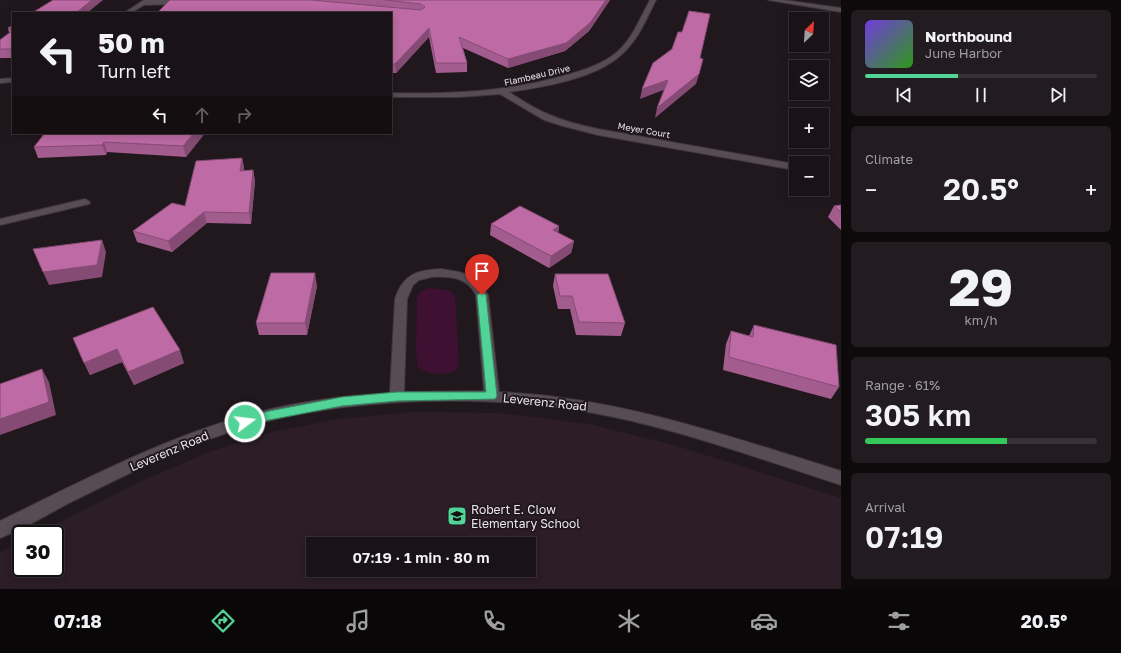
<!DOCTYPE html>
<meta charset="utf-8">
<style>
:root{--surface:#191216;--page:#221b1f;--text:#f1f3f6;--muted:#9f9ea1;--line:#373235;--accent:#52d397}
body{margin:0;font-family:"Golos Text",sans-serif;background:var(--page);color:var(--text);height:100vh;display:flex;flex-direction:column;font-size:15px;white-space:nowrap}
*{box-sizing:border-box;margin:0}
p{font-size:13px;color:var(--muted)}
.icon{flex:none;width:22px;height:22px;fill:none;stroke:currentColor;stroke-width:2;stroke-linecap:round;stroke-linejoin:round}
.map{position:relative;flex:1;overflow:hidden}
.details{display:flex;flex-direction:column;gap:10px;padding:10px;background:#0e0a0c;width:280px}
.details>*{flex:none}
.guide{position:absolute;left:12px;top:12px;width:380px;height:122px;border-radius:0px;box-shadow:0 2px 10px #0003,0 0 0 1px var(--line);background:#191216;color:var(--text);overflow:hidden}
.needle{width:26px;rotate:25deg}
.controls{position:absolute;left:789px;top:12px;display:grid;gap:8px}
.controls a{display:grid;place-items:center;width:40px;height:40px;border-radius:0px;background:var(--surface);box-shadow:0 2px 10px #0003,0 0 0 1px var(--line);font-size:20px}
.speed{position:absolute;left:12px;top:525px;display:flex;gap:8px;font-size:20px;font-weight:700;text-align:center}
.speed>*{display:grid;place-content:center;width:52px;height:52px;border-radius:50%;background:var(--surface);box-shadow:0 2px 10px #0003,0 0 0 1px var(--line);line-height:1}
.speed .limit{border:2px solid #111;border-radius:6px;background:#fff;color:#111}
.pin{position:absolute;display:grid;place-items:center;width:34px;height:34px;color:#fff;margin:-41px -17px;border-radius:50% 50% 50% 0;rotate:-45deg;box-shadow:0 0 4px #0007}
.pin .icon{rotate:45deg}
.me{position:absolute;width:44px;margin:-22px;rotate:75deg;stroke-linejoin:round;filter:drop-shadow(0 0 3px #0008)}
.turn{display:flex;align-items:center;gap:14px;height:84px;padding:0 20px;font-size:18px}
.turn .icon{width:52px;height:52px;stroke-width:2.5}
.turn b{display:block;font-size:28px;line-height:34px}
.lanes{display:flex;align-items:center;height:38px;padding:0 20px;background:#0003;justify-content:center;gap:20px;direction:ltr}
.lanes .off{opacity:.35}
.big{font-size:30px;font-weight:600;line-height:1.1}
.details .tile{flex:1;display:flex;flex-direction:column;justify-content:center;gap:6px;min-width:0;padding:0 14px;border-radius:6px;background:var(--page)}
.details .dial{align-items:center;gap:0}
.dial b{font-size:52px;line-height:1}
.song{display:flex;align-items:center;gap:12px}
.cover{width:48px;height:48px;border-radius:6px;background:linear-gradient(135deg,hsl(260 70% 55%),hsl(110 70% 35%))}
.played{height:4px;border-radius:2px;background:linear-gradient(90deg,var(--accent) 40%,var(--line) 40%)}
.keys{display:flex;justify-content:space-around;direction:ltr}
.heat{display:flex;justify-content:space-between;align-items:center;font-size:22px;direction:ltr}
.charge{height:6px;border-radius:3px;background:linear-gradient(90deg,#34c759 61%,var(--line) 0)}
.trip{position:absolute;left:306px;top:537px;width:230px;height:40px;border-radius:0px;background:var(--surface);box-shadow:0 2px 10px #0003,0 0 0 1px var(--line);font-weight:600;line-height:40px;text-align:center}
.menu{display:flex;height:64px;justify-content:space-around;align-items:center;background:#0a0709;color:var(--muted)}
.menu .icon{width:28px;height:28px}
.menu .current{color:var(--accent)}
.menu b{font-size:18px;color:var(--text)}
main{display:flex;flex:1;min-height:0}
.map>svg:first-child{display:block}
.built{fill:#2c1d27;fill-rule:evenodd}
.green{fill:#3e1032}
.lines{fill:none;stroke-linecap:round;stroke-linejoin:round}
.street-casing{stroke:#3c363a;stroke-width:2}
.street{fill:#574c53;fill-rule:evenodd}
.wall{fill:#a35c8e}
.shaded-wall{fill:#854b74}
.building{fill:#be6ba5;stroke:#854b74}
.route{fill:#52d397;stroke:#358962}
.labels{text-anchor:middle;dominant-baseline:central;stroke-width:4;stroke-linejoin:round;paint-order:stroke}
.far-street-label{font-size:9px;fill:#ece5e9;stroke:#21181e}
.near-street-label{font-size:12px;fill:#ece5e9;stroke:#21181e}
.near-poi-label{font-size:12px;fill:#ece5e9;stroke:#21181e;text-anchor:start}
</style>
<main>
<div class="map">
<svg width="841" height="589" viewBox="0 0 841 589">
<rect width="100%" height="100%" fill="#21181e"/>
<!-- built -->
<path class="built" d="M414,412L500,413L589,424L674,445L841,498V589H0V552L21,542V568H55V534H36L142,481L209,452L272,432L338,419ZM313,544H529V570H313Z"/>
<!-- green -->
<path class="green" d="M429,288L448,290L455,295L459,365L454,372C442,375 428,375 418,367L416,351L417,297L421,291Z"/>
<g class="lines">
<defs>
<path id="street" d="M144,0H183L186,2L183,4L144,5L131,13H124Z
M650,0H656C647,17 640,36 626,50C601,78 544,87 509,92C542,114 560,121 598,129L789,163L794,166L792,168L789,169L598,135L563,126L544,120L500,94L460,97H391V93C449,94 507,92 563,76C581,71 601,65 616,53C632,40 640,18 650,0Z
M768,0H783L841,8V12Z
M13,78V82L0,83V79Z
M85,199L90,202L89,204L0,225V219Z
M441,269L459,272L471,276L479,281L488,295L499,392C618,397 728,436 841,471V485C763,460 685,431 604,415C491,392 334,396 224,434C170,452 118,479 67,504C45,516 23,529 0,538V521C80,482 161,439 247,415C293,402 342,396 390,393L395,299C403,274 417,270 441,269ZM432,277C450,276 467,277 476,295L484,391L404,392L407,299L413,285L419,280Z"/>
</defs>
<!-- street casing -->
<use href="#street" class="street-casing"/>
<!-- street -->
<use href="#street" class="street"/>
</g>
<!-- wall -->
<path class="wall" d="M170,0H610L589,31L565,51L508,68L463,48L467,63V72L436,73L429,37L396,73H391V13Z
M13,25V58H0V40L9,33L8,28Z
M45,133H205L186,157L107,152L106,155L38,158L34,147Z
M242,158L244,168L243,171L253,170L255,181L251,224L207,223L172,252L137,242L133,231L185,206Z
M841,205V230L828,217L834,206Z
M491,224L559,226L558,233L574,241L571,253L549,268L490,235Z
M555,274L625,323L621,336L576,335L570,309H558L553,286Z
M317,286L307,335H259L256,323Z
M754,325L839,387L831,399L723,370L726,344L731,331L749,336Z
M73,338L184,363L134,385L122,362L90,375Z"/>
<!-- shaded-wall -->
<path class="shaded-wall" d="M92,0H103L87,13H76Z
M606,0H610L589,31L565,51L508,68V59Z
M429,28V37L396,73L395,64Z
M699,74L696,84L655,118L657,108Z
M668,80L666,89L640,99L642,89Z
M194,133H205L186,157L183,146Z
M104,142L107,152L106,155L102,145Z
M242,158L244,168L242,182L240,171Z
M253,170L255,181L251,224L249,213Z
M204,212L207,223L172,252L168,241Z
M559,226L558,238L553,230Z
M102,240L106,252L102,277L49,285L43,272Z
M574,241L571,253L549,268L551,256Z
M315,273L317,286L307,335L305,323Z
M117,349L122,362L90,375L84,363Z
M180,350L184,363L134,385L128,372Z
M42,369L49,382L56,415L0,435V419Z"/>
<!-- building -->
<path class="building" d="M53,0H92L76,13H32Z
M170,0H311L421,10L425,7L421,4L385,0H606L590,23L566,43L508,59L459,37L467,63H436L429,28L395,64H391V13H157Z
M689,11L710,14L700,58L703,59L699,74L657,108L668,80L642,89L653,63L672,49L678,32H682Z
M13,25V28H8Z
M13,30V49H0V40Z
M45,133H194L183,146L104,142L102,145L34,147Z
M242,158L240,171L253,170L249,213L204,212L168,241L133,231L172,203L185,206L196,161Z
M841,205V212L834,206Z
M520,206L559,226L553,230L574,241L551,256L491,224Z
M102,240L97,265L43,272L33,249Z
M271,273H315L305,323H256Z
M555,274H608L625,323L579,322L572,296H560Z
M153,307L180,350L128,372L117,349L84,363L73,338Z
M754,325L836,345L839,387L729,357L731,331L753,337Z
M42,369L49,402L0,419V384Z"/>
<!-- route -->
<path class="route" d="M482,292L486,295L497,396L495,399L397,401L342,406L269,420L245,427L241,425L240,422L241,419L269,411L342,397L397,392H486L477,295Z"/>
<!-- icons -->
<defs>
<symbol id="school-square" viewBox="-11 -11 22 22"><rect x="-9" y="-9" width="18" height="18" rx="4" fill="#52d397" stroke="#21181e"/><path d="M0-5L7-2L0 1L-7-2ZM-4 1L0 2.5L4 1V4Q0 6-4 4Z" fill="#111"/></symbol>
</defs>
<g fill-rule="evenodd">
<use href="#school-square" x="446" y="505" width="22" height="22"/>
</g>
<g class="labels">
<!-- far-street labels -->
<g class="far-street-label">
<text transform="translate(537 75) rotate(-13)">Flambeau Drive</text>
<text transform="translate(644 130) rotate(10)">Meyer Court</text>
</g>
<!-- near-street labels -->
<g class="near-street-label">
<text transform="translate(545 402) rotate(6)">Leverenz Road</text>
<text transform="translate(169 451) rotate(-23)">Leverenz Road</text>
</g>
<!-- near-poi labels -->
<g class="near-poi-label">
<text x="471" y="509">Robert E. Clow<tspan x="471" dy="14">Elementary School</tspan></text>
</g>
</g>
</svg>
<div class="controls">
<a><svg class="needle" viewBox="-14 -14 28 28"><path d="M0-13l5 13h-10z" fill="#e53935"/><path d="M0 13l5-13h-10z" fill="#9f9ea1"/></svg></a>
<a><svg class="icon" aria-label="layers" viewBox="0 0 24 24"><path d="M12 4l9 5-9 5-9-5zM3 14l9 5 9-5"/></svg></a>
<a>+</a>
<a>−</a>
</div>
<div class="speed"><div class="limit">30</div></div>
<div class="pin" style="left:482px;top:295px;background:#d93025"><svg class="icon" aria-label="arrive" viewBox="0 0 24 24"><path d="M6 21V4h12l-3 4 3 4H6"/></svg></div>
<svg class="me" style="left:245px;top:422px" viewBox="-20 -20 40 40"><circle r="17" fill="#52d397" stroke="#fff" stroke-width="3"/><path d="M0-11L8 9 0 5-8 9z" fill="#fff"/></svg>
<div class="trip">07:19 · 1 min · 80 m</div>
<div class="guide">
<div class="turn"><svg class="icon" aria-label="left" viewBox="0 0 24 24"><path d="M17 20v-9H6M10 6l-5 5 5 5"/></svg><div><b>50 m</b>Turn left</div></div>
<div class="lanes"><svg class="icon" aria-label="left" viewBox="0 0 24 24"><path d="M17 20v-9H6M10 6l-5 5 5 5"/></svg><svg class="icon off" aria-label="ahead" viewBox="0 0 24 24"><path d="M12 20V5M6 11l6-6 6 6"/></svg><svg class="icon off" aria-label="right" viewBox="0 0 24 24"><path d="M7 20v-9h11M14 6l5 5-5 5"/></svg></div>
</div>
</div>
<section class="details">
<div class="tile">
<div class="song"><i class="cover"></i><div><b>Northbound</b><p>June Harbor</p></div></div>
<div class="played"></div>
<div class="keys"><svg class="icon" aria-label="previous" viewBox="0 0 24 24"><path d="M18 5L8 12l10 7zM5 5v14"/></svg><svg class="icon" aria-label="pause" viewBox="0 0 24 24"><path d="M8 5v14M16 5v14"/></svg><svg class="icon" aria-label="next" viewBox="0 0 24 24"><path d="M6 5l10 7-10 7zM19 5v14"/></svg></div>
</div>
<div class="tile"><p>Climate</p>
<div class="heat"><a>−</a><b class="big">20.5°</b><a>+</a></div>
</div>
<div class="tile dial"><b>29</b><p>km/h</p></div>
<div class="tile"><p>Range · 61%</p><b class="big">305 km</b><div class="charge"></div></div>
<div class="tile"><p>Arrival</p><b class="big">07:19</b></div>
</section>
</main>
<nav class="menu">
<b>07:18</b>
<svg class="icon current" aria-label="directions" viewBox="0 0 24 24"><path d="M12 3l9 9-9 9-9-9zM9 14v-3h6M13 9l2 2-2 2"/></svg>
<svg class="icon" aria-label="music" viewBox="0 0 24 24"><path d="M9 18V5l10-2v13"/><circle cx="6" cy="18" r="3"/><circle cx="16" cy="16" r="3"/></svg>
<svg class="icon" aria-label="phone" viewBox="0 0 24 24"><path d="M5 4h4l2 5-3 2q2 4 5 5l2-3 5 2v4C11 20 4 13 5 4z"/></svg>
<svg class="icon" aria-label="climate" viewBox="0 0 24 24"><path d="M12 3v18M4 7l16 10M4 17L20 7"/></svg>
<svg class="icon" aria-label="car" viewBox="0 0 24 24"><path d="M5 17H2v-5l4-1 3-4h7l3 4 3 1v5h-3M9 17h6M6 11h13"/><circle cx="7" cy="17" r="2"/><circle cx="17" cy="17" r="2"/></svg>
<svg class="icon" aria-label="filters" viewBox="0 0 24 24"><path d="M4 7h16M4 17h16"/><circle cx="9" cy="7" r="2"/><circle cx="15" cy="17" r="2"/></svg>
<b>20.5°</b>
</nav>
